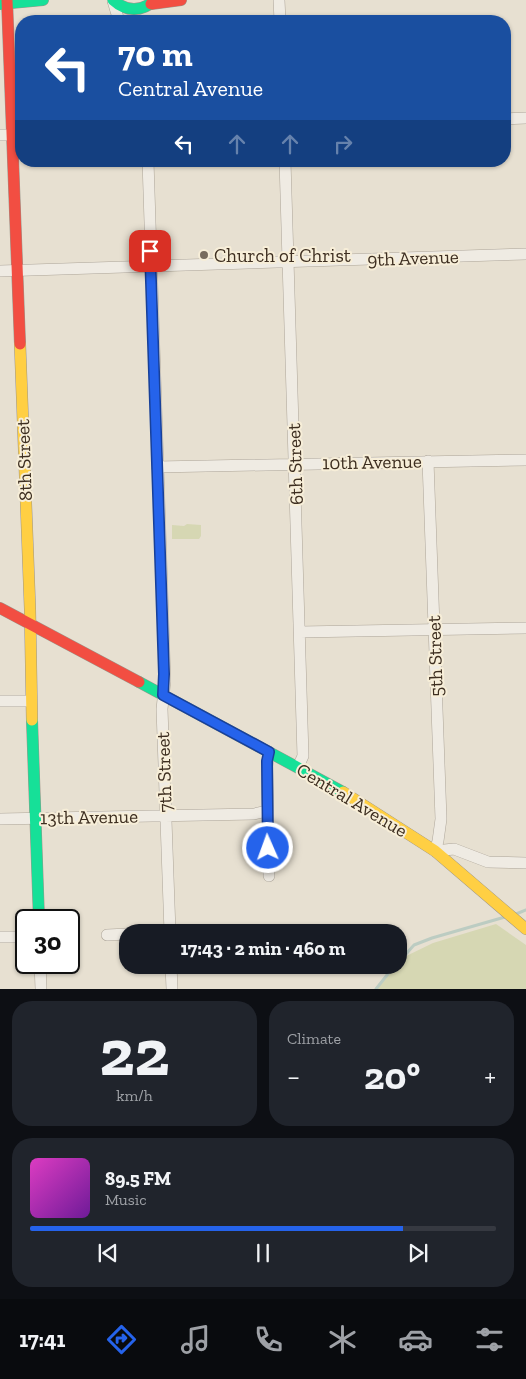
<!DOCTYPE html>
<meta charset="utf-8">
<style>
:root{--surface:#171b24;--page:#20242c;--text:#f1f3f6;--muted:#9ea1a6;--line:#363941;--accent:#2563eb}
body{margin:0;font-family:"Zilla Slab",serif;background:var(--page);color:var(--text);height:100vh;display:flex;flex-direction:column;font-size:19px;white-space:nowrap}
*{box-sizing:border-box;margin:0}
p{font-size:16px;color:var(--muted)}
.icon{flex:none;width:28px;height:28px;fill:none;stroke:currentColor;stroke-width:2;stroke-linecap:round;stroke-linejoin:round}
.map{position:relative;height:989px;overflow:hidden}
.details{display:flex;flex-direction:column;gap:12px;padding:12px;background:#0d0f14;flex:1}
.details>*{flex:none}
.top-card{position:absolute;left:15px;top:15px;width:496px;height:152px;border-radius:20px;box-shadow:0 1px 4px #0004;background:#1a4fa0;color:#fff;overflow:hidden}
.speed{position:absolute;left:15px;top:909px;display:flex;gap:10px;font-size:25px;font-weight:700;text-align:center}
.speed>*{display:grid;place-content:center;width:65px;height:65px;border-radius:50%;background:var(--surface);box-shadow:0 1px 4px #0004;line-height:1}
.speed .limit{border:2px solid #111;border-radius:8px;background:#fff;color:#111}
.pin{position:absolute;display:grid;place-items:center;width:42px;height:42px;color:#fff;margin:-21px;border-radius:10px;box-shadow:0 2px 8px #0006}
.me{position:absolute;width:55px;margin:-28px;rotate:358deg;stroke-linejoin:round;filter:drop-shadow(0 0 4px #0008)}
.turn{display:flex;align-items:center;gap:18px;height:105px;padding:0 20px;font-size:22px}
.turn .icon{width:65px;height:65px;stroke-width:2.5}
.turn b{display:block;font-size:35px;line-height:42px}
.lanes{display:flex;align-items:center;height:48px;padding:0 20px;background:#0003;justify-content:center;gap:25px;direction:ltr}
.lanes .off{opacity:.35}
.big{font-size:38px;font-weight:800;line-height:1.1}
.details .widget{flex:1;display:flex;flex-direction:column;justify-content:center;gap:8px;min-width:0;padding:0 18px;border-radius:20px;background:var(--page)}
.details .dial{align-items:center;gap:0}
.dial b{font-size:65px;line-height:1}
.song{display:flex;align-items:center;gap:15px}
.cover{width:60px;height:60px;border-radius:8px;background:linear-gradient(135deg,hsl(310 70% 55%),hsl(280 70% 35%))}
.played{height:5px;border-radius:2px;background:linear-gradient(90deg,var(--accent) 80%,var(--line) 80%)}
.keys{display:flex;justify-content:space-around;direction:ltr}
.heat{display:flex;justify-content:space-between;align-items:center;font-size:28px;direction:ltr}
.details .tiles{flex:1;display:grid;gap:12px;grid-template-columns:1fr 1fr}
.widget:last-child{grid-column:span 2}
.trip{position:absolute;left:119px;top:924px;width:288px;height:50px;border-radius:20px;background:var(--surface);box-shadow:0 1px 4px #0004;font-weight:800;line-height:50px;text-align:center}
.tabs{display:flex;height:80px;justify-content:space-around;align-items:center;background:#090b0e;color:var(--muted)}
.tabs .icon{width:35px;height:35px}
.tabs .selected{color:var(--accent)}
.tabs b{font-size:22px;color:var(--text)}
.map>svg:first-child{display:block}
.green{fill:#d6d7b3}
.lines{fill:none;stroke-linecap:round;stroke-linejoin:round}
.stream{stroke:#bcccc2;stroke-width:3}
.street-casing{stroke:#ada599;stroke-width:12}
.fast-casing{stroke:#9c958a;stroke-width:12}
.slow-casing{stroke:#9c958a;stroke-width:12}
.jam-casing{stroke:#9c958a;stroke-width:12}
.street{stroke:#efebe3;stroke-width:11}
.fast{stroke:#16e098;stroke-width:11}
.slow{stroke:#ffcf43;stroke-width:11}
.jam{stroke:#f24e42;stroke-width:11}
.route-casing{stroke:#184099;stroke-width:12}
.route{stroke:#2563eb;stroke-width:9}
.poi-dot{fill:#786c5e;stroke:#f7eed8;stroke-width:2}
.labels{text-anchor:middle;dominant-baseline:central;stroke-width:4;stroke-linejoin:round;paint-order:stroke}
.poi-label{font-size:19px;fill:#3d2e20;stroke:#f7eed8;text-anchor:start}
.street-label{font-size:19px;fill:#3d2e20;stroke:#f7eed8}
</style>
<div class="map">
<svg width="526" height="989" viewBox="0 0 526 989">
<rect width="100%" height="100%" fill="#e7e0d1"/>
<!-- green -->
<path class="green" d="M187,524L201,525V536L199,539H172V525L184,526Z
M496,924L526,945V989H376L392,965H398V960L433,943Z"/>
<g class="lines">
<!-- stream -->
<path class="stream" d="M516,914L526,910
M398,963L414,945L432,938L505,917
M376,989L395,965"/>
<defs>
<path id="street" d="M279,0L280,21
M113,1L119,21
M505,119L526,118
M0,135H21
M148,161L165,681L162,709L170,932
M285,161L303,756L298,767
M0,271L526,254
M428,461L441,819L438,841L435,851L454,849L488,862L526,863
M157,467L526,460
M300,632L526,628
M0,701H31
M0,819L254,814L267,811
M269,876L267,766L269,752
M107,935L128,934
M0,937H26
M40,962L41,989
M171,965L172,989"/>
<path id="fast" d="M113,0C126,12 142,12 155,0
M0,4L43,0
M139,682L343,792
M32,720L39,920"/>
<path id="slow" d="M20,344L30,609L32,720
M343,792L435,851L526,929"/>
<path id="jam" d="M7,0L20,344
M151,4L181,0
M0,608L139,682"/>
</defs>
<!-- street casing -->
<use href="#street" class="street-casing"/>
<!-- fast casing -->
<use href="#fast" class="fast-casing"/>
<!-- slow casing -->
<use href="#slow" class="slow-casing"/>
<!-- jam casing -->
<use href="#jam" class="jam-casing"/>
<!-- street -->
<use href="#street" class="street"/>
<!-- fast -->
<use href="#fast" class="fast"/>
<!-- slow -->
<use href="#slow" class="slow"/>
<!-- jam -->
<use href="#jam" class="jam"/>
</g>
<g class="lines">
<defs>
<path id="route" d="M150,251L164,674L163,695L269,752L267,761L268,848"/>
</defs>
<!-- route casing -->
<use href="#route" class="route-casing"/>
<!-- route -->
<use href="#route" class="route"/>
</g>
<!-- markers -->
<circle class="poi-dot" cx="204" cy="255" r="5"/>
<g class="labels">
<!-- poi labels -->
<g class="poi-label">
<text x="214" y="255">Church of Christ</text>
</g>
<!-- street labels -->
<g class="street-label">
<text transform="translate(413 258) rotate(-2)">9th Avenue</text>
<text transform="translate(24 460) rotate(-92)">8th Street</text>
<text transform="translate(372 462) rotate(-1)">10th Avenue</text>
<text transform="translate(295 464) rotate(-92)">6th Street</text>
<text transform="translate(435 656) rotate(-92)">5th Street</text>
<text transform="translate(164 772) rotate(-92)">7th Street</text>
<text transform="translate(352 800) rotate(31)">Central Avenue</text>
<text transform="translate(89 817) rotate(-1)">13th Avenue</text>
</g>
</g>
</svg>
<div class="speed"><div class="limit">30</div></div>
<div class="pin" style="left:150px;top:251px;background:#d93025"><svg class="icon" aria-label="arrive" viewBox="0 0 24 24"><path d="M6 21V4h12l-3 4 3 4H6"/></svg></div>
<svg class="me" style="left:268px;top:848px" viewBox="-20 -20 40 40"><circle r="17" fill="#2563eb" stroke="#fff" stroke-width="3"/><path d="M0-11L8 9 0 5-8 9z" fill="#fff"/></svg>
<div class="trip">17:43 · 2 min · 460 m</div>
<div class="top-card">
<div class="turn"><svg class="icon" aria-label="left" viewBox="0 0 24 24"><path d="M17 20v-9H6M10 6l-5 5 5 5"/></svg><div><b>70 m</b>Central Avenue</div></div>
<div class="lanes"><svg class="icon" aria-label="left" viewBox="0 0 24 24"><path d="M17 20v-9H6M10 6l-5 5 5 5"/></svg><svg class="icon off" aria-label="ahead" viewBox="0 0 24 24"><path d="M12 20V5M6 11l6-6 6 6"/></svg><svg class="icon off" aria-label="ahead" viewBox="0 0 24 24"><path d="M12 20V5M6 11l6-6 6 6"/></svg><svg class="icon off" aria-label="right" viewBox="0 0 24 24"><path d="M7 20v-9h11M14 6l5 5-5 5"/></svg></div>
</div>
</div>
<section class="details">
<div class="tiles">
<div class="widget dial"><b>22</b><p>km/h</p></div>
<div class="widget"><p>Climate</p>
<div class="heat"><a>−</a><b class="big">20°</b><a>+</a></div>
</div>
<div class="widget">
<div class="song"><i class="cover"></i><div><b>89.5 FM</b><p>Music</p></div></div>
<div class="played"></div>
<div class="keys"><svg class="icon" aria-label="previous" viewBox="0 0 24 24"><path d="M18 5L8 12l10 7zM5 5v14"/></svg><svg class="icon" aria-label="pause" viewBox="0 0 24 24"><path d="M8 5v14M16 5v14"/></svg><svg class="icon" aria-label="next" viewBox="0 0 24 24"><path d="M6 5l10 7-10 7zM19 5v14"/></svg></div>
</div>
</div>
</section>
<nav class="tabs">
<b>17:41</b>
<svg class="icon selected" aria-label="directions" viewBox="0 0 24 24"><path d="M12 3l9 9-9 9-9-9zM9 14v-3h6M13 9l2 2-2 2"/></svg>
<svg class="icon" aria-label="music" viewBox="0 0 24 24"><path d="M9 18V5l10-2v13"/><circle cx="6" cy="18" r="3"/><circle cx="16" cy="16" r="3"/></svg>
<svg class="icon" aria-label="phone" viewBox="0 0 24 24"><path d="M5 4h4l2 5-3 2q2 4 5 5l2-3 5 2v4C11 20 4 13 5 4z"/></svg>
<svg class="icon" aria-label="climate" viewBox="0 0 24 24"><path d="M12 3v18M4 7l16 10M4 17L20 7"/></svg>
<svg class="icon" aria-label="car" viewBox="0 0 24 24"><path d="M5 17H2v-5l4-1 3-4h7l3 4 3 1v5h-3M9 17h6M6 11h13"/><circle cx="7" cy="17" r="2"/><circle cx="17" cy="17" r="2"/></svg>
<svg class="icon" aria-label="filters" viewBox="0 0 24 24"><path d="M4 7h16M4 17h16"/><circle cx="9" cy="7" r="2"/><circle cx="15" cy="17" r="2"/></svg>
</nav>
